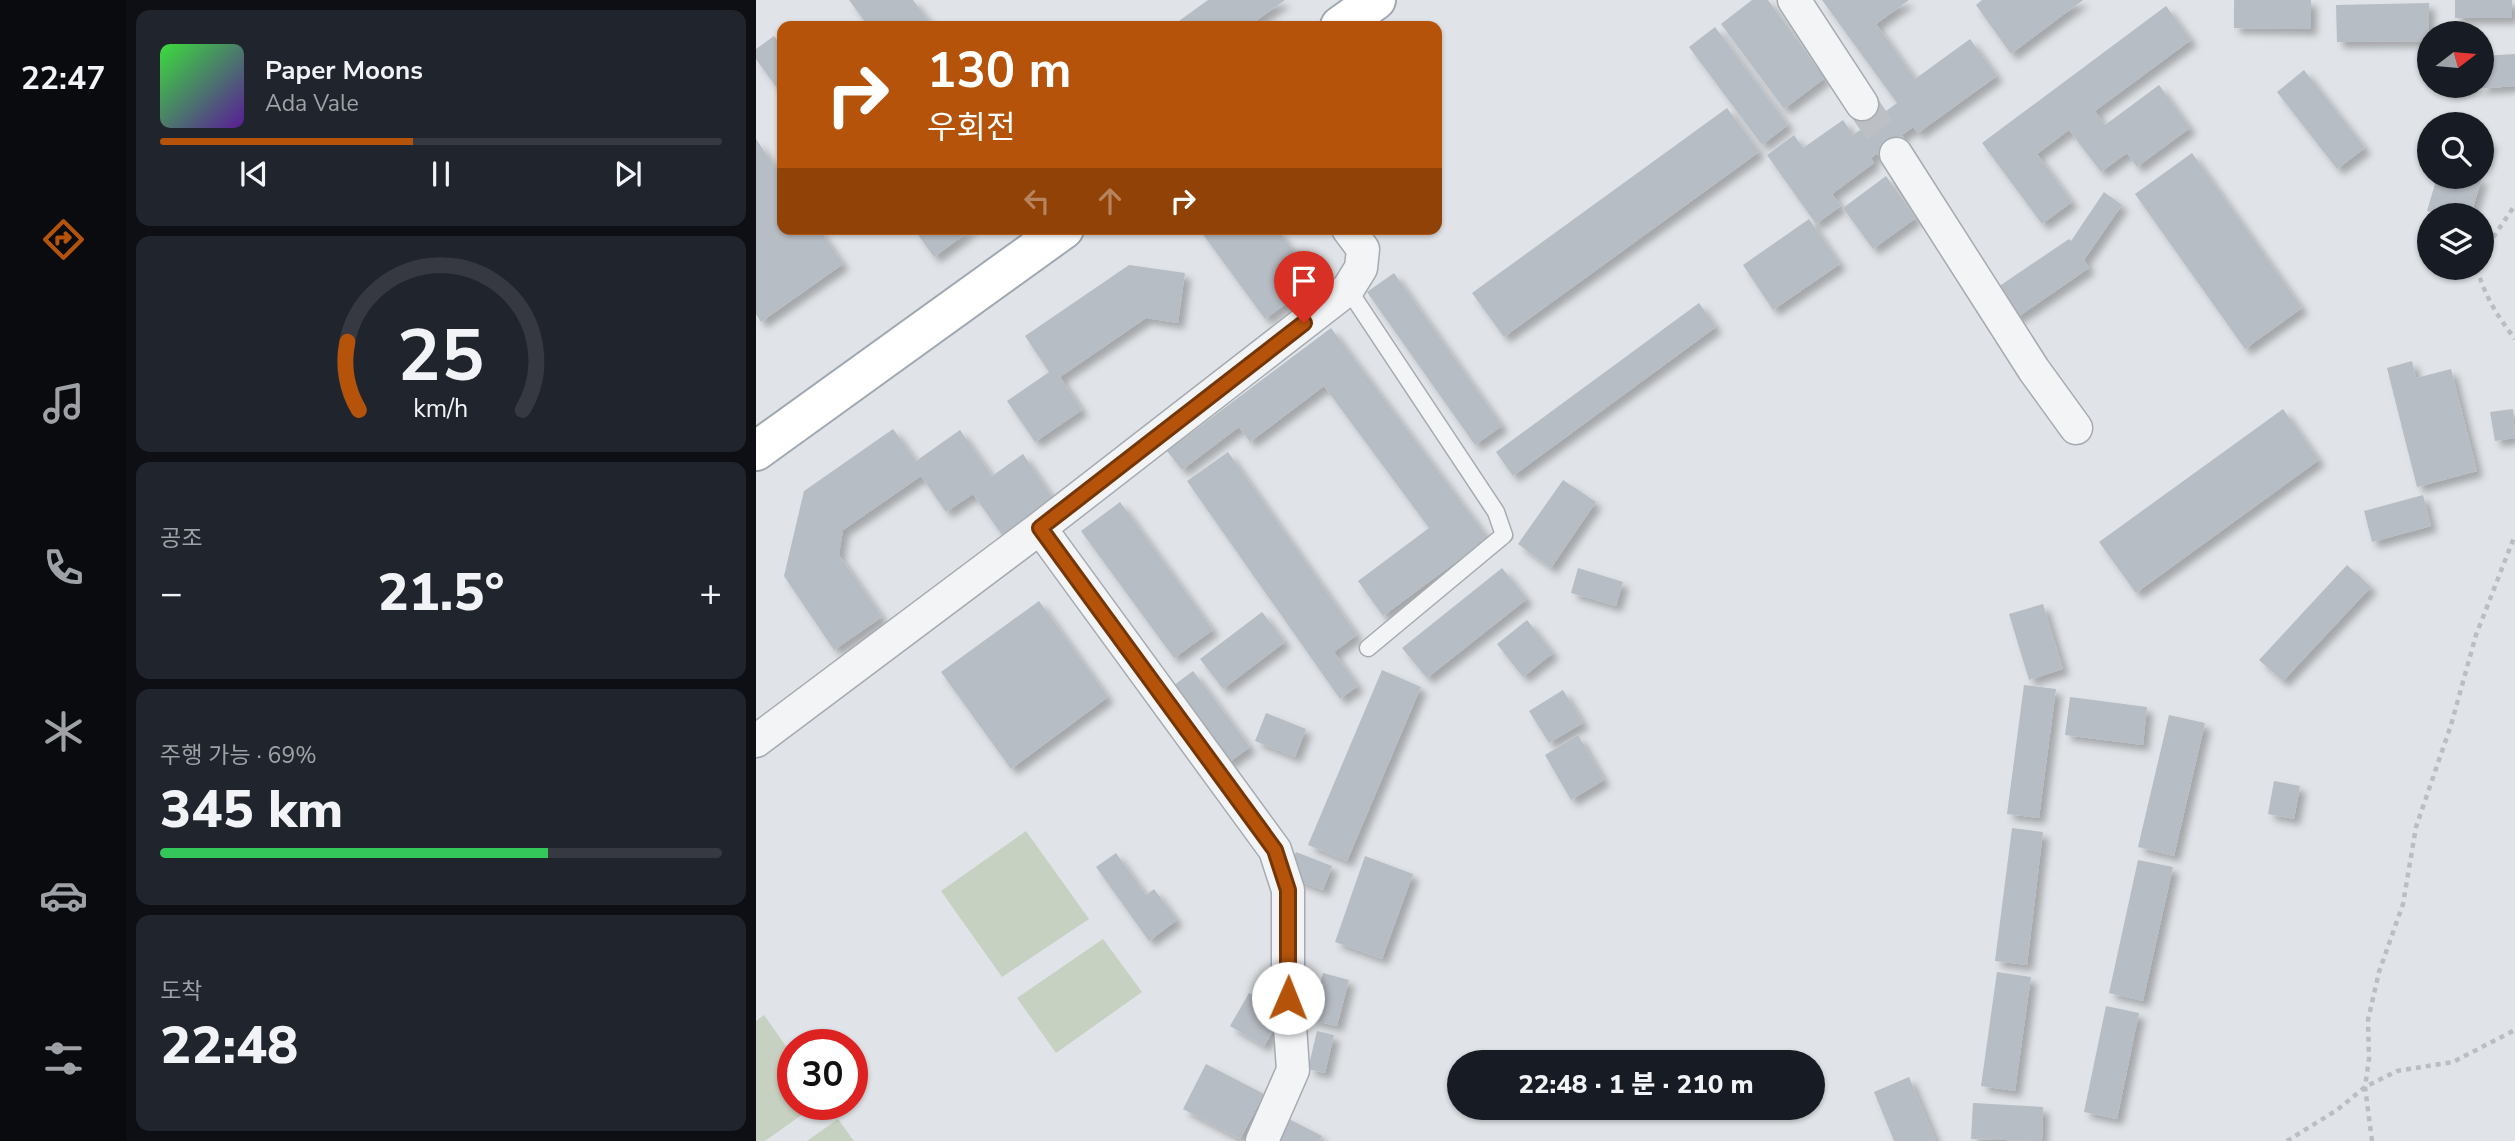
<!DOCTYPE html>
<html lang="ko">
<meta charset="utf-8">
<style>
:root{--surface:#171b24;--page:#20242c;--text:#f1f3f6;--muted:#9ea1a6;--line:#363941;--accent:#b45309}
body{margin:0;font-family:"Nunito Sans","Noto Sans KR",sans-serif;background:var(--page);color:var(--text);height:100vh;display:flex;flex-direction:column;font-size:26px;white-space:nowrap}
*{box-sizing:border-box;margin:0}
p{font-size:23px;color:var(--muted)}
.icon{flex:none;width:38px;height:38px;fill:none;stroke:currentColor;stroke-width:2;stroke-linecap:round;stroke-linejoin:round}
.map{position:relative;flex:1;overflow:hidden}
.details{display:flex;flex-direction:column;gap:10px;padding:10px;background:#0d0f14;width:630px}
.details>*{flex:none}
.top-card{position:absolute;left:21px;top:21px;width:665px;height:214px;border-radius:14px;box-shadow:0 2px 5px #0004;background:#b45309;color:#fff;overflow:hidden}
.needle{width:46px;rotate:74deg}
.fabs{position:absolute;left:1661px;top:21px;display:grid;gap:14px}
.fabs a{display:grid;place-items:center;width:77px;height:77px;border-radius:50%;background:var(--surface);box-shadow:0 2px 5px #0004;font-size:35px}
.speed{position:absolute;left:21px;top:1029px;display:flex;gap:14px;font-size:35px;font-weight:700;text-align:center}
.speed>*{display:grid;place-content:center;width:91px;height:91px;border-radius:50%;background:var(--surface);box-shadow:0 2px 5px #0004;line-height:1}
.speed .limit{border:10px solid #d22;background:#fff;color:#111}
.pin{position:absolute;display:grid;place-items:center;width:60px;height:60px;color:#fff;margin:-72px -30px;border-radius:50% 50% 50% 0;rotate:-45deg;box-shadow:0 0 7px #0007}
.pin .icon{rotate:45deg}
.me{position:absolute;width:77px;margin:-38px;rotate:1deg;stroke-linejoin:round;filter:drop-shadow(0 0 5px #0008)}
.turn{display:flex;align-items:center;gap:24px;height:147px;padding:0 35px;font-size:32px}
.turn .icon{width:91px;height:91px;stroke-width:2.5}
.turn b{display:block;font-size:49px;line-height:60px}
.lanes{display:flex;align-items:center;height:66px;padding:0 35px;background:#0003;justify-content:center;gap:35px;direction:ltr}
.lanes .off{opacity:.35}
.big{font-size:52px;font-weight:800;line-height:1.1}
.details .card{flex:1;display:flex;flex-direction:column;justify-content:center;gap:10px;min-width:0;padding:0 24px;border-radius:14px;background:var(--page)}
.details .dial{align-items:center;gap:0}
.dial svg{height:182px;overflow:visible;fill:none;stroke:var(--line);stroke-width:7;stroke-linecap:round;text-anchor:middle}
.dial text{fill:var(--text);stroke:none}
.song{display:flex;align-items:center;gap:21px}
.cover{width:84px;height:84px;border-radius:10px;background:linear-gradient(135deg,hsl(120 70% 55%),hsl(270 70% 35%))}
.played{height:7px;border-radius:4px;background:linear-gradient(90deg,var(--accent) 45%,var(--line) 45%)}
.keys{display:flex;justify-content:space-around;direction:ltr}
.heat{display:flex;justify-content:space-between;align-items:center;font-size:38px;direction:ltr}
.charge{height:10px;border-radius:5px;background:linear-gradient(90deg,#34c759 69%,var(--line) 0)}
.trip{position:absolute;left:691px;top:1050px;width:378px;height:70px;border-radius:35px;background:var(--surface);box-shadow:0 2px 5px #0004;font-weight:800;line-height:70px;text-align:center}
main{display:flex;flex:1;min-height:0}
.menu{display:flex;flex-direction:column;width:126px;justify-content:space-around;align-items:center;background:#090b0e;color:var(--muted)}
.menu .icon{width:49px;height:49px}
.menu .on{color:var(--accent)}
.menu b{font-size:32px;color:var(--text)}
.map>svg:first-child{display:block}
.green{fill:#c7d1c1}
.building{fill:#b7bdc4;filter:url(#shadow)}
.lines{fill:none;stroke-linecap:round;stroke-linejoin:round}
.street-tunnel{stroke:#bcc0c5;stroke-width:32;stroke-dasharray:32 16;stroke-linecap:butt}
.lane-casing{stroke:#a6abb1;stroke-width:19}
.street-casing{stroke:#a6abb1;stroke-width:35}
.primary-casing{stroke:#a0a9b2;stroke-width:42}
.path{stroke:#babec2;stroke-width:4.5;stroke-dasharray:5 5;stroke-linecap:butt}
.lane{stroke:#f2f4f6;stroke-width:16}
.street{stroke:#f2f4f6;stroke-width:32}
.primary{stroke:#fff;stroke-width:38}
.route-casing{stroke:#753606;stroke-width:18}
.route{stroke:#b45309;stroke-width:12}
</style>
<main>
<nav class="menu">
<b>22:47</b>
<svg class="icon on" aria-label="directions" viewBox="0 0 24 24"><path d="M12 3l9 9-9 9-9-9zM9 14v-3h6M13 9l2 2-2 2"/></svg>
<svg class="icon" aria-label="music" viewBox="0 0 24 24"><path d="M9 18V5l10-2v13"/><circle cx="6" cy="18" r="3"/><circle cx="16" cy="16" r="3"/></svg>
<svg class="icon" aria-label="phone" viewBox="0 0 24 24"><path d="M5 4h4l2 5-3 2q2 4 5 5l2-3 5 2v4C11 20 4 13 5 4z"/></svg>
<svg class="icon" aria-label="climate" viewBox="0 0 24 24"><path d="M12 3v18M4 7l16 10M4 17L20 7"/></svg>
<svg class="icon" aria-label="car" viewBox="0 0 24 24"><path d="M5 17H2v-5l4-1 3-4h7l3 4 3 1v5h-3M9 17h6M6 11h13"/><circle cx="7" cy="17" r="2"/><circle cx="17" cy="17" r="2"/></svg>
<svg class="icon" aria-label="filters" viewBox="0 0 24 24"><path d="M4 7h16M4 17h16"/><circle cx="9" cy="7" r="2"/><circle cx="15" cy="17" r="2"/></svg>
</nav>
<section class="details">
<div class="card">
<div class="song"><i class="cover"></i><div><b>Paper Moons</b><p>Ada Vale</p></div></div>
<div class="played"></div>
<div class="keys"><svg class="icon" aria-label="previous" viewBox="0 0 24 24"><path d="M18 5L8 12l10 7zM5 5v14"/></svg><svg class="icon" aria-label="pause" viewBox="0 0 24 24"><path d="M8 5v14M16 5v14"/></svg><svg class="icon" aria-label="next" viewBox="0 0 24 24"><path d="M6 5l10 7-10 7zM19 5v14"/></svg></div>
</div>
<div class="card dial"><svg viewBox="0 0 100 80">
<path d="M14 69A42 42 0 1 1 86 69"/>
<path d="M14 69A42 42 0 0 1 9 39" stroke="#b45309"/>
<text x="50" y="56" font-size="32" font-weight="700">25</text>
<text x="50" y="72" font-size="11">km/h</text>
</svg></div>
<div class="card"><p>공조</p>
<div class="heat"><a>−</a><b class="big">21.5°</b><a>+</a></div>
</div>
<div class="card"><p>주행 가능 · 69%</p><b class="big">345 km</b><div class="charge"></div></div>
<div class="card"><p>도착</p><b class="big">22:48</b></div>
</section>
<div class="map">
<svg width="1759" height="1141" viewBox="0 0 1759 1141">
<defs>
<filter id="shadow"><feDropShadow dx="6" dy="6" stdDeviation="3.5" flood-color="#0004"/></filter>
</defs>
<rect width="100%" height="100%" fill="#e0e3e7"/>
<!-- green -->
<path class="green" d="M270,831L333,919L246,977L185,891Z
M347,939L386,992L300,1053L261,998Z
M8,1015L37,1056V1104H61L9,1141H0V1021Z
M82,1119L98,1141H51Z"/>
<!-- building -->
<path class="building" d="M93,0H157L176,26H112Z
M452,0H529L493,26H416Z
M996,0H1012L1069,78L1028,109L965,24Z
M1066,0H1153L1120,24L1159,79L1214,39L1241,76L1162,133L1157,127L1115,158L1118,163L1076,194L1085,206L1060,224L1011,155L1038,135L1047,148L1087,120L1097,135L1141,103Z
M1226,0H1327L1255,54L1220,5Z
M1478,0H1555V29L1478,28Z
M1699,0H1756V18H1699Z
M1673,3V41L1581,42L1580,5Z
M1410,6L1435,40L1339,111L1349,125L1403,85L1434,128L1381,167L1371,153L1345,172L1313,130L1281,154L1316,202L1286,224L1226,143Z
M959,27L1032,125L1006,145L933,47Z
M18,36L26,47V95L0,59V49Z
M1759,54V86L1691,91V86H1726V56Z
M1548,70L1609,148L1581,169L1521,92Z
M971,108L1003,152L748,337L716,293Z
M0,139L26,177V229H63L87,264L5,322L0,314Z
M1726,139L1735,141L1726,175Z
M1436,153L1546,308L1489,349L1379,194Z
M1130,176L1160,218L1117,249L1087,208Z
M1681,177H1726L1715,215H1687L1671,211Z
M1348,192L1366,205L1328,260L1333,268L1259,319L1239,289L1313,239L1315,241Z
M1053,219L1084,264L1017,310L987,265Z
M158,229H216L178,257Z
M443,229H521L560,282L509,319Z
M373,265L429,273L422,323L390,318L304,377L326,410L279,442L251,401L293,372L269,336Z
M638,273L746,426L719,445L611,292Z
M943,303L960,327L757,476L740,452Z
M575,328L732,538L627,616L602,581L673,528L568,386L494,442L483,427L426,470L411,451Z
M1656,361L1660,378L1695,369L1721,471L1661,487L1631,368Z
M1527,409L1563,460L1380,593L1343,542Z
M1757,409L1759,438L1739,441L1734,412Z
M137,429L160,461L204,430L236,476L267,454L297,499L246,535L217,494L190,512L165,476L87,530L83,555L126,617L78,650L28,576L48,491Z
M472,452L601,635L578,652L602,686L584,699L431,481Z
M807,480L840,502L795,568L762,544Z
M1667,495L1675,526L1616,542L1608,511Z
M364,502L457,630L418,658L325,531Z
M1591,565L1615,587L1527,681L1503,660Z
M746,568L771,599L671,678L646,648Z
M822,568L867,582L860,606L815,593Z
M283,601L352,697L255,769L185,672Z
M1287,604L1307,669L1273,680L1253,614Z
M506,612L529,642L467,689L444,659Z
M771,620L797,653L767,677L741,644Z
M626,670L665,687L591,861L552,845Z
M437,671L494,747L471,764L414,688Z
M1268,685L1300,689L1283,818L1251,814Z
M807,690L827,723L793,743L773,711Z
M1314,697L1391,707L1387,745L1309,735Z
M510,713L550,729L539,757L499,741Z
M1413,715L1449,723L1418,856L1382,847Z
M822,735L848,780L815,800L789,755Z
M1518,781L1544,786L1538,819L1512,814Z
M1256,828L1287,832L1271,965L1239,961Z
M540,852L576,866L567,890L530,876Z
M360,853L390,895L398,889L421,920L393,941L340,867Z
M609,856L657,874L626,959L579,942Z
M1382,860L1417,867L1387,1001L1353,993Z
M1241,972L1275,977L1259,1091L1225,1086Z
M567,973L593,980L581,1026L555,1020Z
M493,993L528,1013L508,1046L474,1026Z
M1350,1006L1383,1013L1361,1119L1328,1112Z
M561,1031L578,1035L569,1073L552,1069Z
M450,1064L508,1094L484,1139L427,1109Z
M1153,1077L1180,1141H1138L1118,1092Z
M1217,1103L1287,1107L1286,1141L1215,1139Z
M529,1117L566,1136L563,1141H516Z"/>
<g class="lines">
<!-- street-tunnel -->
<path class="street-tunnel" d="M1106,104L1140,154"/>
<defs>
<path id="lane" d="M592,289L740,512L748,535L612,648"/>
<path id="street" d="M1038,0L1106,104
M1140,154L1278,370L1320,428
M284,528L519,850L532,890V997L537,1070L506,1141
M0,741L284,528L592,289L605,268L607,249L592,229"/>
<path id="primary" d="M584,26L620,0
M0,451L308,229"/>
</defs>
<!-- lane casing -->
<use href="#lane" class="lane-casing"/>
<!-- street casing -->
<use href="#street" class="street-casing"/>
<!-- primary casing -->
<use href="#primary" class="primary-casing"/>
<!-- path -->
<path class="path" d="M1726,254L1759,205
M1721,268C1728,295 1742,317 1759,339
M1531,1141L1581,1110L1609,1087L1641,1071L1697,1062L1759,1030
M1616,1141L1609,1087L1613,1059L1612,1020L1623,972L1647,904L1660,827L1695,725L1720,635L1759,535"/>
<!-- lane -->
<use href="#lane" class="lane"/>
<!-- street -->
<use href="#street" class="street"/>
<!-- primary -->
<use href="#primary" class="primary"/>
</g>
<g class="lines">
<defs>
<path id="route" d="M532,998V890L519,850L284,528L548,323"/>
</defs>
<!-- route casing -->
<use href="#route" class="route-casing"/>
<!-- route -->
<use href="#route" class="route"/>
</g>
</svg>
<div class="fabs">
<a><svg class="needle" viewBox="-14 -14 28 28"><path d="M0-13l5 13h-10z" fill="#e53935"/><path d="M0 13l5-13h-10z" fill="#9ea1a6"/></svg></a>
<a><svg class="icon" aria-label="search" viewBox="0 0 24 24"><circle cx="10" cy="10" r="6"/><path d="M15 15l6 6"/></svg></a>
<a><svg class="icon" aria-label="layers" viewBox="0 0 24 24"><path d="M12 4l9 5-9 5-9-5zM3 14l9 5 9-5"/></svg></a>
</div>
<div class="speed"><div class="limit">30</div></div>
<div class="pin" style="left:548px;top:323px;background:#d93025"><svg class="icon" aria-label="arrive" viewBox="0 0 24 24"><path d="M6 21V4h12l-3 4 3 4H6"/></svg></div>
<svg class="me" style="left:532px;top:998px" viewBox="-20 -20 40 40"><circle r="19" fill="#fff"/><path d="M0-13L10 11 0 6-10 11z" fill="#b45309"/></svg>
<div class="trip">22:48 · 1 분 · 210 m</div>
<div class="top-card">
<div class="turn"><svg class="icon" aria-label="right" viewBox="0 0 24 24"><path d="M7 20v-9h11M14 6l5 5-5 5"/></svg><div><b>130 m</b>우회전</div></div>
<div class="lanes"><svg class="icon off" aria-label="left" viewBox="0 0 24 24"><path d="M17 20v-9H6M10 6l-5 5 5 5"/></svg><svg class="icon off" aria-label="ahead" viewBox="0 0 24 24"><path d="M12 20V5M6 11l6-6 6 6"/></svg><svg class="icon" aria-label="right" viewBox="0 0 24 24"><path d="M7 20v-9h11M14 6l5 5-5 5"/></svg></div>
</div>
</div>
</main>
